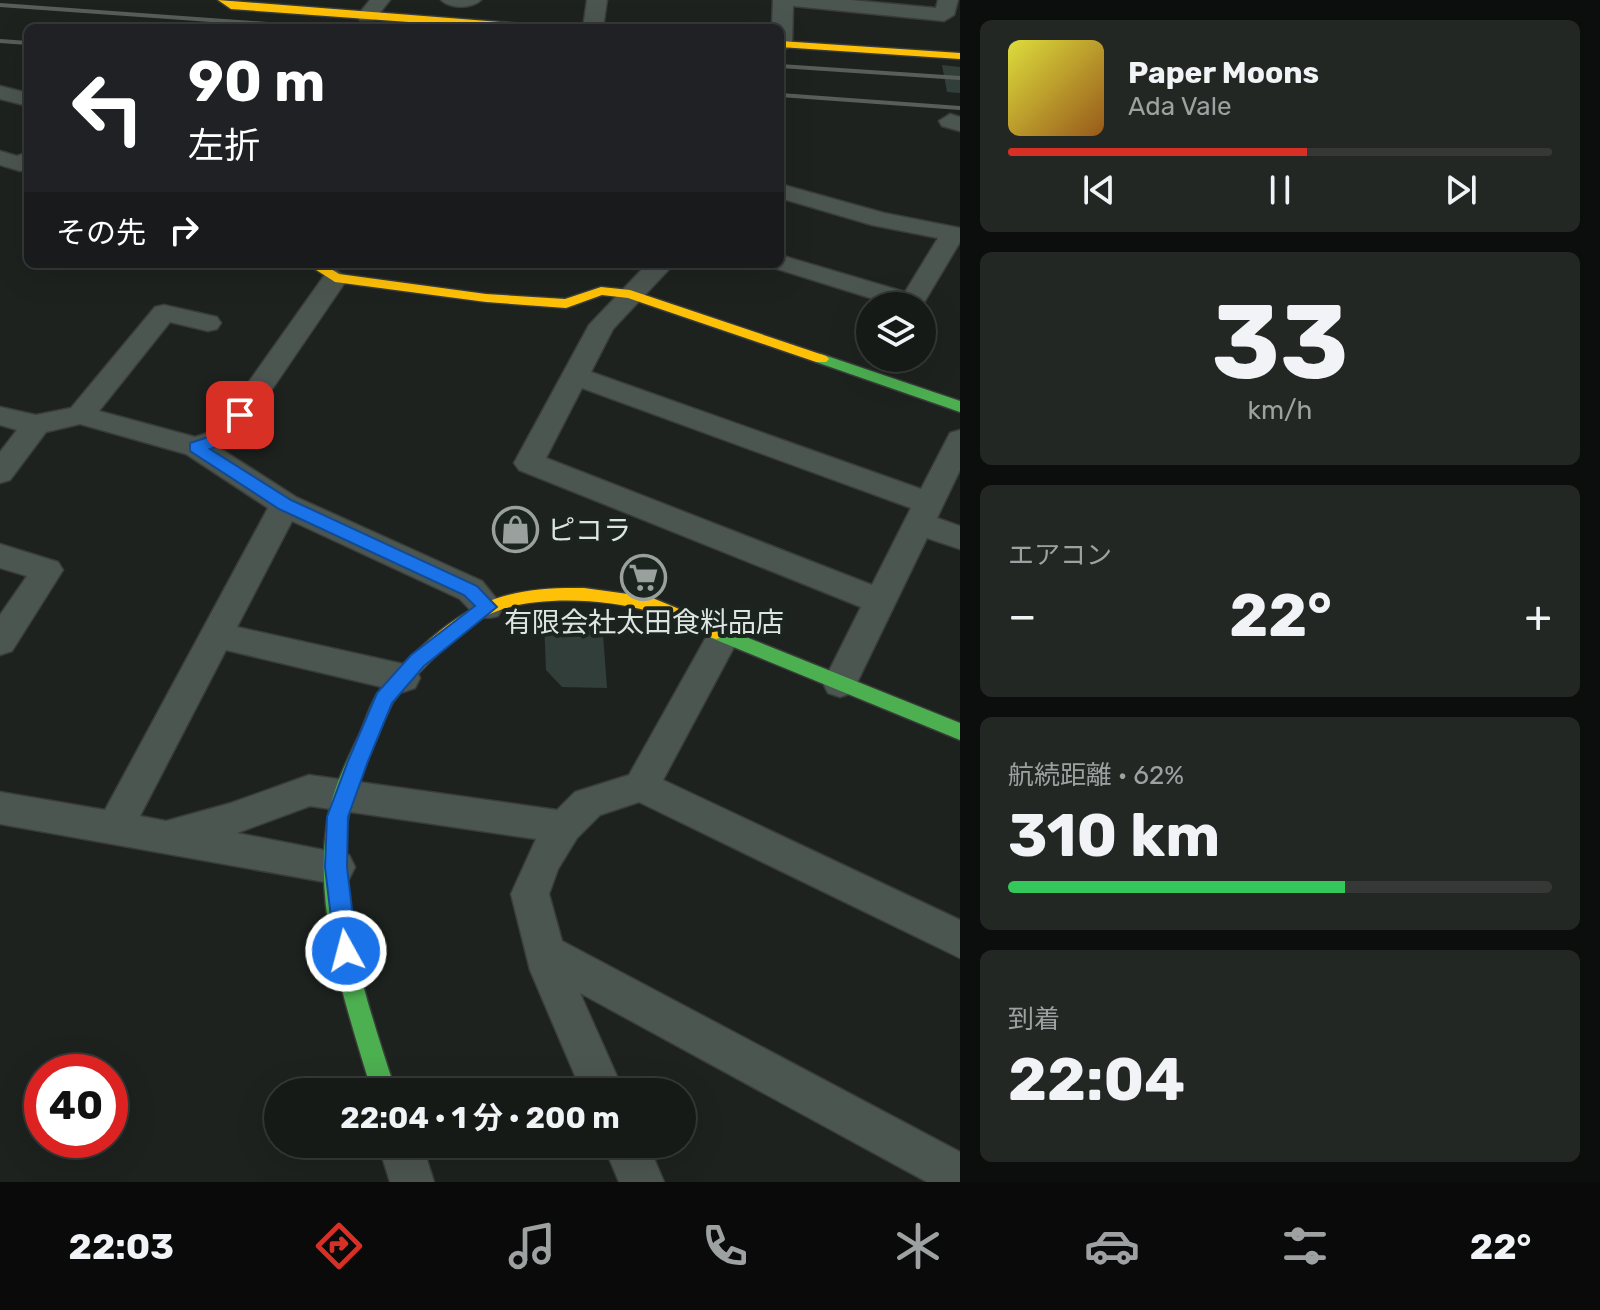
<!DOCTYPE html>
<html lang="ja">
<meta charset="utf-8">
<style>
:root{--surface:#161a17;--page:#232724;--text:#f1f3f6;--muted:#9ea1a1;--line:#353836;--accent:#d93025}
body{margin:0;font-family:Rubik,"Noto Sans JP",sans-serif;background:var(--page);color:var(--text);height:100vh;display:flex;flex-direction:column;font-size:30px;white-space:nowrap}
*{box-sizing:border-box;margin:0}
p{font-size:26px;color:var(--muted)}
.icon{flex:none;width:44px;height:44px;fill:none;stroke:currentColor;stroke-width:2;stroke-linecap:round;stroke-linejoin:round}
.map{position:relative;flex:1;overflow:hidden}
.side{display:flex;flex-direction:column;gap:20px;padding:20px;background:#0c0e0d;width:640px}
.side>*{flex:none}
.top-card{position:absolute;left:24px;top:24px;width:760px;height:244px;border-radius:12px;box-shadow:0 8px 32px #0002,0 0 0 2px var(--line);background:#202124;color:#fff;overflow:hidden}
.buttons{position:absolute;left:856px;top:292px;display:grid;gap:16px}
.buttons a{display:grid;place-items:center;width:80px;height:80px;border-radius:50%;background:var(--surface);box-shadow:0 8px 32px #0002,0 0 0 2px var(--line);font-size:40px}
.speed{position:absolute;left:24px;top:1054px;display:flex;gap:16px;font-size:40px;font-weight:700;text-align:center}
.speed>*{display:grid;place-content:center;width:104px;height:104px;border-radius:50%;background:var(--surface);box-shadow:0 8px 32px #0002,0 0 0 2px var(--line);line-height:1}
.speed .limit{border:12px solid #d22;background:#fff;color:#111}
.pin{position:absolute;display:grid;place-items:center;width:68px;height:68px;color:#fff;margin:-34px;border-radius:16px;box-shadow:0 4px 12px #0006}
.me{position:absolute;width:88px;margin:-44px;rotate:353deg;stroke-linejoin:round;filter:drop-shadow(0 0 6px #0008)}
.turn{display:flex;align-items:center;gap:28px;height:168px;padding:0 32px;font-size:36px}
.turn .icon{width:104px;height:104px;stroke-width:2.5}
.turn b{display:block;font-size:56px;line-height:68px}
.then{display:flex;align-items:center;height:76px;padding:0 32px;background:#0003;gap:16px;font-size:30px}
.big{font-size:60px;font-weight:700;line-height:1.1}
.side .tile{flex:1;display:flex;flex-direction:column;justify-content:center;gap:12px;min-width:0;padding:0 28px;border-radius:12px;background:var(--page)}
.side .dial{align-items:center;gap:0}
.dial b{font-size:104px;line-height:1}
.song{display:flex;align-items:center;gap:24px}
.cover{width:96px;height:96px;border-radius:12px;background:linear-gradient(135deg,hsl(60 70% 55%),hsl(30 70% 35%))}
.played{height:8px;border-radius:4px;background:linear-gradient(90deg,var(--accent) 55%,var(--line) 55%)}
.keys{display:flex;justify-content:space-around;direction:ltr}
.heat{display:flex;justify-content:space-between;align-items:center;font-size:44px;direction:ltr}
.charge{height:12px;border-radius:6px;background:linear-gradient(90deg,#34c759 62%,var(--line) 0)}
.trip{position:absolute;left:264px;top:1078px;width:432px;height:80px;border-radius:40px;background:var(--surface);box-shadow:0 8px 32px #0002,0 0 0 2px var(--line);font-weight:700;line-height:80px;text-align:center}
.dock{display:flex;height:128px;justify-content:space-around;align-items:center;background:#090a09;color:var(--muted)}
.dock .icon{width:56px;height:56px}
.dock .current{color:var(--accent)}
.dock b{font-size:36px;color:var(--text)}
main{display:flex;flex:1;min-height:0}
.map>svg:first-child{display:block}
.building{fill:#323e39}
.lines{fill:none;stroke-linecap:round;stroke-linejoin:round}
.street-casing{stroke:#393c3a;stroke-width:3}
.fast-casing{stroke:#393c3a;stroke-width:3}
.slow-casing{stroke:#393c3a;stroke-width:3}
.street{fill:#4c5651;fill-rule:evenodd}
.fast{fill:#4caf50;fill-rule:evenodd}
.slow{fill:#ffc107;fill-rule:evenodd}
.rail{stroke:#585f5b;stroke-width:4}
.route{fill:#1a73e8;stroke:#114b97;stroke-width:2}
.labels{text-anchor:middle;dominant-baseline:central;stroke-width:8;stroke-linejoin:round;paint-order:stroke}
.poi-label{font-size:28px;fill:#dee4e1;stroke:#1b241f;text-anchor:start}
</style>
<main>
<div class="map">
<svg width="960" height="1182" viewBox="0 0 960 1182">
<rect width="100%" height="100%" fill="#1d221f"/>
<!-- building -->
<path class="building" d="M942,65L960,67V93L947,92Z
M544,621H602L607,688L562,687L546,670Z"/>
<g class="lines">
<defs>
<path id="street" d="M370,0H390L374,20H360L357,16Z
M441,0H481C472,9 450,9 441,0Z
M587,0H607L603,28H583Z
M773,0H851L936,8L938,0H958L954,15L944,21L793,6L792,45L782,51L780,28H772Z
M0,86L28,93V106L0,99Z
M950,114L960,117V131L942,126L939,121Z
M0,151L17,156L28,152V169L20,171L0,165Z
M780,184L884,213L960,228V242L922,306H896L771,267L769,264H780V255L905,292L938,238L872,225L780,198Z
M647,264H674L613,329L591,372L921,489L950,433L960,430V470L937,518L960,526V549L927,538L852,693L840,697L828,693L823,683L861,607L519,470L514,463L589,325ZM582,388L911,508L872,585L546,458Z
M335,270L348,278L234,445L221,449L296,497L482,581L503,607L498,616C479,622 472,612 460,599L292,521L237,627L403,664L415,668L420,678L415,688L403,692L226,650L140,816L166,821L231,803L309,775L557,810L575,792L629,775L713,625L725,621L737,625L741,634L663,780L960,920V958L639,802L600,815L577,838L558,869L549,894L562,941L960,1152V1182H927L580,993L624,1092H582L530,970L511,894L536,839L310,806L237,833L349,855L355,867L349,879L336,884L0,824V792L105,810L268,508L186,454L80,424L46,432L10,480L0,483V452L17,430L0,425V407L36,415L71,408L155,307L164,305L217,317L221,323L217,329L208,331L170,322L99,411L195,437L214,431L326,273Z
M0,544L58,562L63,570L12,651L0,655V615L27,576L0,568Z
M378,1144H422L434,1182H390Z
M603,1144H648L664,1182H619Z"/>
<path id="fast" d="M821,354L960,401V412L816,362V356Z
M716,625L960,723V740L709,637L707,632L709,627Z
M395,678L402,681L405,686C401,693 394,699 391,706C375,738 358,775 350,809C330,898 369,1008 396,1092H372C346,1005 310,904 329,812C335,784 348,758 360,733C368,715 375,685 395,678Z"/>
<path id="slow" d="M218,0L538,25L544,28H491L231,9Z
M780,41L960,53V59L780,47Z
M307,264H323L339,274L486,294L565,299L601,287L630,290L826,356L829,359L826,362H816L628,298L602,295L566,308L486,302L335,282Z
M584,588L650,597L723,627L725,632L723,637L716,639C693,632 672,617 648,611C604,598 525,594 484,617C453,636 426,665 402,691H388L385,686C393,672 408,660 419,649C474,598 511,587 584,588Z"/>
</defs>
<!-- street casing -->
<use href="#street" class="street-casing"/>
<!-- fast casing -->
<use href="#fast" class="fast-casing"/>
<!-- slow casing -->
<use href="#slow" class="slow-casing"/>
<!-- street -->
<use href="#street" class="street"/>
<!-- fast -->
<use href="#fast" class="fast"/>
<!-- slow -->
<use href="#slow" class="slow"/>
<!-- rail -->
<path class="rail" d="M0,5L323,28
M0,41L28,43
M780,66L960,78
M780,95L960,108"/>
</g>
<!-- route -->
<path class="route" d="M240,410L248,415L230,442L210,449L291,500L477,586L497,607L424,666L392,703L368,761L348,817L347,867L357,951L354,958L346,961L338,958L335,951L325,867L327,817L348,761L377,693L411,655L475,606L464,595L279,509L190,451V443L218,434L234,411Z"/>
<!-- icons -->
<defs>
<symbol id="shop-ring" viewBox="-11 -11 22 22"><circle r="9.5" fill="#1b241f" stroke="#9aa09d" stroke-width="1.5"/><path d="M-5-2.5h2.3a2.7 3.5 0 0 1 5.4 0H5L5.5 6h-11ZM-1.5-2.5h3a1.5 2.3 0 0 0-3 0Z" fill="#9aa09d"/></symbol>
<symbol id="supermarket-ring" viewBox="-11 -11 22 22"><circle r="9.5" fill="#1b241f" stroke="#9aa09d" stroke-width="1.5"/><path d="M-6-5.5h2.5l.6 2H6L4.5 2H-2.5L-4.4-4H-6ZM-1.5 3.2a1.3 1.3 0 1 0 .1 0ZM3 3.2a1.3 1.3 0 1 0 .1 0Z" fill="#9aa09d"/></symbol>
</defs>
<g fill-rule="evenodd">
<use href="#shop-ring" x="490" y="504" width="51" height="51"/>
<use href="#supermarket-ring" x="618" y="552" width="51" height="51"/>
</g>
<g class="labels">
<!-- poi labels -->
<g class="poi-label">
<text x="547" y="530">ピコラ</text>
<text x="644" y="622" text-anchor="middle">有限会社太田食料品店</text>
</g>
</g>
</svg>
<div class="buttons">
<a><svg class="icon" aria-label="layers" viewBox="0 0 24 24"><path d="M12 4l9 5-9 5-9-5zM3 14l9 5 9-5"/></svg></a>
</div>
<div class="speed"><div class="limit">40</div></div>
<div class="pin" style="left:240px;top:415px;background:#d93025"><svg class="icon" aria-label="arrive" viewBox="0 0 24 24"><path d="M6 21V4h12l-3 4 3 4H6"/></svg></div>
<svg class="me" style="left:346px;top:951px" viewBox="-20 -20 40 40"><circle r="17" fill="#1a73e8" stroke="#fff" stroke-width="3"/><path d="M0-11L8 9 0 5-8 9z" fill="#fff"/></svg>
<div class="trip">22:04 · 1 分 · 200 m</div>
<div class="top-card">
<div class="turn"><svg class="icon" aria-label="left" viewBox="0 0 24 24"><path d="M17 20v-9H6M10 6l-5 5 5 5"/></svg><div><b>90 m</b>左折</div></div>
<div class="then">その先<svg class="icon" aria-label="right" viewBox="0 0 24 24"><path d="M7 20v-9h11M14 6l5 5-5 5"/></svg></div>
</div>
</div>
<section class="side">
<div class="tile">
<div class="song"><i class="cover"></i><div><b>Paper Moons</b><p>Ada Vale</p></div></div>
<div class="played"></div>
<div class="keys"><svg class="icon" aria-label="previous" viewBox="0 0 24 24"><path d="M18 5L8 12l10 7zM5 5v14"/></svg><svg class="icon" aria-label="pause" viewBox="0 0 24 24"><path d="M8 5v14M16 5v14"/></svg><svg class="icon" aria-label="next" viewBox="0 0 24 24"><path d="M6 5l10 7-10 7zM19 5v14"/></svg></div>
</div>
<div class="tile dial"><b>33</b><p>km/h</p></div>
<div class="tile"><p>エアコン</p>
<div class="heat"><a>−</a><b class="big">22°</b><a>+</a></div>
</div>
<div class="tile"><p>航続距離 · 62%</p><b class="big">310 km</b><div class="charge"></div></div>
<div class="tile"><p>到着</p><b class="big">22:04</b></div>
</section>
</main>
<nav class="dock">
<b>22:03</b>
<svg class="icon current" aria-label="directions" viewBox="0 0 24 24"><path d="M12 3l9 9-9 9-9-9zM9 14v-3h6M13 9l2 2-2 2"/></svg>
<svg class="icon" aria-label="music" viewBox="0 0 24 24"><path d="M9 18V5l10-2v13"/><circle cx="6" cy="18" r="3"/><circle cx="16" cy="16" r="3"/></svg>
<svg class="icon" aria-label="phone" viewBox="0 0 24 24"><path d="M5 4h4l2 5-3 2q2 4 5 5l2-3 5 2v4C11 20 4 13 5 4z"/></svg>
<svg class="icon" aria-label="climate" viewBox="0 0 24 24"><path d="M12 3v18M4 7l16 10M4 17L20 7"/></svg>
<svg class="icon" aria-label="car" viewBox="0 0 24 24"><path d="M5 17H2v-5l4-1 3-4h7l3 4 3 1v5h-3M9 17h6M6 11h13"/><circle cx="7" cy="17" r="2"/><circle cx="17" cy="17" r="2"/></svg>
<svg class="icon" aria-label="filters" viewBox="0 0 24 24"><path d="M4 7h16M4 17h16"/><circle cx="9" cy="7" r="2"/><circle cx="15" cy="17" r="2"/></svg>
<b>22°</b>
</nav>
